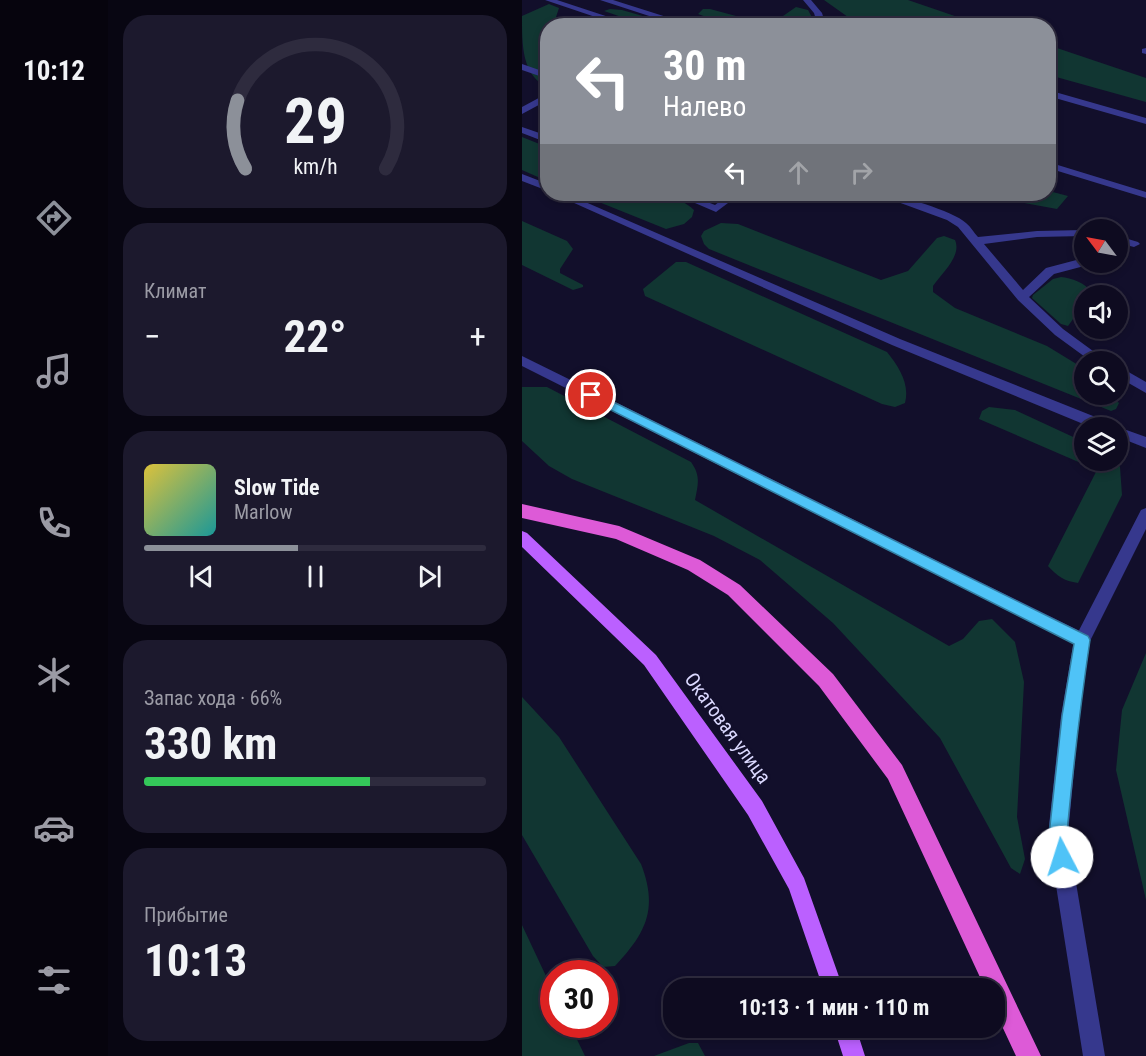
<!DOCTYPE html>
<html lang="ru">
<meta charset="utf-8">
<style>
:root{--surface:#0e0b20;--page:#1c192d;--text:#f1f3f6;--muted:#9b9ba5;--line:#2e2b3e;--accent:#8c9099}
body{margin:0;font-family:"Roboto Condensed",sans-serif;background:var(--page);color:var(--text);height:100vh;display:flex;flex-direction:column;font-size:22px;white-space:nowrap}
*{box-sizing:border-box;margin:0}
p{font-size:20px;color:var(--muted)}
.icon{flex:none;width:33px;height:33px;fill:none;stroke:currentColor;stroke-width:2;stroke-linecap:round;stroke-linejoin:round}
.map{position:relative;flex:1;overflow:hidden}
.side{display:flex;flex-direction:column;gap:15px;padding:15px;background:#080612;width:414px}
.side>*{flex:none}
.top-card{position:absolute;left:18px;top:18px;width:516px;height:183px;border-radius:24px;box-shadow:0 3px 9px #0003,0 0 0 2px var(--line);background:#8c9099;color:#fff;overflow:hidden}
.needle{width:39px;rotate:302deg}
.controls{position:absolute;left:552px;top:219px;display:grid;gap:12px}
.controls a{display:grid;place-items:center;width:54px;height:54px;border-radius:50%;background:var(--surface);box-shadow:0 3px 9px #0003,0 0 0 2px var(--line);font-size:30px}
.speed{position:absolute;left:18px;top:960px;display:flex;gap:12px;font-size:30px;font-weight:700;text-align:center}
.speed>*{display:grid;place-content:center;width:78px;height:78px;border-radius:50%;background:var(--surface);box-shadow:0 3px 9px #0003,0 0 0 2px var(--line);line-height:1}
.speed .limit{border:9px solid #d22;background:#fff;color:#111}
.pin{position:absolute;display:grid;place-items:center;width:51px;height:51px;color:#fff;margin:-26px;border:3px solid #fff;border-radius:50%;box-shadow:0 2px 6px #0007}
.me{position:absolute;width:66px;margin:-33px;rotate:355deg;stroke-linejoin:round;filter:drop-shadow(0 0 4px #0008)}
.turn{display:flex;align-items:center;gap:21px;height:126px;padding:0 24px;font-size:27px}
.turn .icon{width:78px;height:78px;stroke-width:2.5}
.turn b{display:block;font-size:42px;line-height:51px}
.lanes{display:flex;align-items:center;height:57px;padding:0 24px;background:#0003;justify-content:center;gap:30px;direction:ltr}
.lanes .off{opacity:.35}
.big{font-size:45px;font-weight:700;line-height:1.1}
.side .card{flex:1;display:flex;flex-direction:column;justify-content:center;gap:9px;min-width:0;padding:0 21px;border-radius:24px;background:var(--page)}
.side .dial{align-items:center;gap:0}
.dial svg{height:156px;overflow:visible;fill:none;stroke:var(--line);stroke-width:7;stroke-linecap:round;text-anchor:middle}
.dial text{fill:var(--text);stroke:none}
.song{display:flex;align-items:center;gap:18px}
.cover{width:72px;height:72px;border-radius:9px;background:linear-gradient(135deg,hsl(50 70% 55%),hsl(180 70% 35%))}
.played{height:6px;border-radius:3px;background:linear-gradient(90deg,var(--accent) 45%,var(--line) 45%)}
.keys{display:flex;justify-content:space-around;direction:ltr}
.heat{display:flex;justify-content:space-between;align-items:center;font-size:33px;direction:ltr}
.charge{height:9px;border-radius:4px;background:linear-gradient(90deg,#34c759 66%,var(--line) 0)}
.trip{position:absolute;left:141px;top:978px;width:342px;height:60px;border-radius:24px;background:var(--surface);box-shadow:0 3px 9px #0003,0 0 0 2px var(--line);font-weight:700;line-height:60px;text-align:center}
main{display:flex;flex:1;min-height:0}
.tabs{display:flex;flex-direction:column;width:108px;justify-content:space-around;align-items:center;background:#06040d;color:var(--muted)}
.tabs .icon{width:42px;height:42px}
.tabs .active{color:var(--accent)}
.tabs b{font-size:27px;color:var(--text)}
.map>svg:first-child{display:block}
.green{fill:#113632}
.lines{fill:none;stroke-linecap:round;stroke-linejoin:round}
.service{fill:#36388d;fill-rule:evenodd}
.minor{fill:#36388d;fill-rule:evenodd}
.primary{fill:#bb60ff;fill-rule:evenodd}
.trunk{fill:#dd5ad7;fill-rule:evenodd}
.route{fill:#4fc3f7;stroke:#337fa1;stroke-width:1.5}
.labels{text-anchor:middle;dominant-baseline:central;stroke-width:6;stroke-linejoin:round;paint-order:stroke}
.street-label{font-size:20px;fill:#dbd9ff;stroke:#120f2b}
</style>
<main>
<nav class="tabs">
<b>10:12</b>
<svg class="icon active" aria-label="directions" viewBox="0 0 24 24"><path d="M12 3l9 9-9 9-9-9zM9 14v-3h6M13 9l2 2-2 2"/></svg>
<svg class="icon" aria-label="music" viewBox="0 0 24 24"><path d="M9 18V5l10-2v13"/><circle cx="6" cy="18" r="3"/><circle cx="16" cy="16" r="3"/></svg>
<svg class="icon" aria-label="phone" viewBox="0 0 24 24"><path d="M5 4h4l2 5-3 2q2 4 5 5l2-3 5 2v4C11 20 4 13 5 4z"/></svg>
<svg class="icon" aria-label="climate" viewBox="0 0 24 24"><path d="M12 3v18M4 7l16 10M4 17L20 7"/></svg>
<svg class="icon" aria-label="car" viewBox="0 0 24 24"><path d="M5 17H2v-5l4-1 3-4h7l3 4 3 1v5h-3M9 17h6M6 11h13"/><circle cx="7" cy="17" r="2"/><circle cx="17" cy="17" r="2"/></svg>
<svg class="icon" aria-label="filters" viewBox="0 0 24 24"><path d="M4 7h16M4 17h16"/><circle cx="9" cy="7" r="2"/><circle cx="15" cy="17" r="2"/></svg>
</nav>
<section class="side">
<div class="card dial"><svg viewBox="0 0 100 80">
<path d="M14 69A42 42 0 1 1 86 69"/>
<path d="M14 69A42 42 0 0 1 10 34" stroke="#8c9099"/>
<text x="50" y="56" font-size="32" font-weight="700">29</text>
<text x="50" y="72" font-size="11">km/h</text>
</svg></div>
<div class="card"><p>Климат</p>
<div class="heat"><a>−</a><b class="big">22°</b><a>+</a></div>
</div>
<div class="card">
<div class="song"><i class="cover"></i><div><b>Slow Tide</b><p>Marlow</p></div></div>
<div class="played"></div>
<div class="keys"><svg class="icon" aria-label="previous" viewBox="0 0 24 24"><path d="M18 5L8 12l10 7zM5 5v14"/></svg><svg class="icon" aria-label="pause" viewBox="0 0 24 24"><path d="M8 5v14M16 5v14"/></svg><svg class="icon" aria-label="next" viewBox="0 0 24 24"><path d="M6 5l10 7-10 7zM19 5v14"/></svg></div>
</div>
<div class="card"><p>Запас хода · 66%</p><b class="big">330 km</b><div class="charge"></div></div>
<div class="card"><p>Прибытие</p><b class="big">10:13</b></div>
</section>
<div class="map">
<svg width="624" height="1056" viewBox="0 0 624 1056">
<rect width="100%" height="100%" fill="#120f2b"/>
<!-- green -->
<path class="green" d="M302,0H386L459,25H346L333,22Z
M27,4L37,8L34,17L54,25L26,26L25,87C0,75 0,46 0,16Z
M274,7L286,10L293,23L289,26L207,25L176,14L181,9H188L248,25Z
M88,9L100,10L152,25H123L82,11Z
M526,45L624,78V102L527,75Z
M0,137L25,147V181L0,170Z
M527,191L546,196L535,209L452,194H526Z
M57,194C91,193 146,185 172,210L170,217L162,224L144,229Z
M0,221L45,241L51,249L38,269V273L61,285V287L51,290L0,265Z
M199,223L216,224L359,280L386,271L415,238L422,236L433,240C440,256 420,273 411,286V292L433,308L525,346L561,368L562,394L588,395L597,403L594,409L589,411L187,249L182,244L179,236L182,231Z
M154,262H164L365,352C377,367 388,384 383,403L373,407L360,404L123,296L121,289Z
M539,277C549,278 564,283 569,292L568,295L562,296V304L546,326L539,324L510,298L511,295L531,279Z
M0,387H25L169,462C179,476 176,484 173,500L427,646L441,639L457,621L470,619L493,642L502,682L495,817L503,859L498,874L489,868L418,738L311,623L238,560L192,536L50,479L27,466L0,441Z
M467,407L493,410L562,442V460L595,461L598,467L600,495L556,583C542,581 535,576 526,566L575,470L457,419L460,411Z
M624,653V900L594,770L600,710Z
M0,697L37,737L119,864C136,908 125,932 93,966L81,967L71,956L0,835Z
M0,925L31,991L32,1024L48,1025L63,1056H0Z
M167,1043H176L183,1056H132Z"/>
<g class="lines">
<!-- service -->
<path class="service" d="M23,0H35L114,26H100Z
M281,0H289L300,13L304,26H296L292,13Z
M624,48V54L620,53V49Z
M0,64L26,73V79L0,70Z
M26,93V100L0,114V107Z
M0,127L26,136V143L0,133Z
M526,162L624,192V198L526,168Z
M0,174L26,184V191L0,181Z
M32,194H45L378,339L591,424L593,428H571L370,345Z
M152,194H165L193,205L207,194H218L194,212Z
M354,194C370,192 431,211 444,223C449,227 452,233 456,237L515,231L562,230V236L515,237L462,244L501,290L524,268L562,258V262H584L579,267L566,265L532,274L507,297L541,329L586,362H570L533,335L496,300L436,227L425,220Z
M596,236L616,242L618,244L612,247L596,243Z
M0,356L566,635L568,640L566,645L560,648L554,645L0,366Z
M596,366L624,382V393L596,377Z
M596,427L624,437V448L596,437L594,428Z"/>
<!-- minor -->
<path class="minor" d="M78,0H91L173,26H158Z
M526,90L624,118V124L526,96Z
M624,508V529L568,641L557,716L546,835L583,1056H561L526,835L539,716L552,640L619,510Z"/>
<!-- primary -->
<path class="primary" d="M0,531L5,533L134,655L240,801L282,878L321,988H301L267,889L226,815L122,665L0,547Z
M312,1028H334L343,1056H321Z"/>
<!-- trunk -->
<path class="trunk" d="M0,504L97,526L178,560L218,585L311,674L380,765L519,1056H494L472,1009V988H463L366,779L297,686L206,595L166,570L94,539L0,518Z"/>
</g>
<!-- route -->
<path class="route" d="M69,391L566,636L568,640C559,701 552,761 546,822C545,835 551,851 546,863L540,866L533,863L527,835L540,716L552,644L65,398L63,395Z"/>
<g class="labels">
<!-- street labels -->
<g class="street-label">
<text transform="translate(206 728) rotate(54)">Окатовая улица</text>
</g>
</g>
</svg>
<div class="controls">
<a><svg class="needle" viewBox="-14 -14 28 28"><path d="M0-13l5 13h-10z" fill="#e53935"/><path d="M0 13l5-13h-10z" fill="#9b9ba5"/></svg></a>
<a><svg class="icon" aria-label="sound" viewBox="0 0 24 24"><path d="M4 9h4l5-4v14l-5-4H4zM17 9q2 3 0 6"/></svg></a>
<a><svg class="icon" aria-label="search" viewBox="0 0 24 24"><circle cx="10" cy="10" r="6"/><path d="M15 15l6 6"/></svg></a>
<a><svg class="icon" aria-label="layers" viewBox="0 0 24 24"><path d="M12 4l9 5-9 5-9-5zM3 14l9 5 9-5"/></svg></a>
</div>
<div class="speed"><div class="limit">30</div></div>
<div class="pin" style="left:69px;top:395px;background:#d93025"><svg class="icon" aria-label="arrive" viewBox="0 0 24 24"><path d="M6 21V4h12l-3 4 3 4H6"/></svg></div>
<svg class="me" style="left:540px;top:857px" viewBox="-20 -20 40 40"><circle r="19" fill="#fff"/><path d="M0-13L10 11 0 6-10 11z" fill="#4fc3f7"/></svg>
<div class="trip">10:13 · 1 мин · 110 m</div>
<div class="top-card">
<div class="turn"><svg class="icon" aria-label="left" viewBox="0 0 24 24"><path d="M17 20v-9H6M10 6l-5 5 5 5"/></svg><div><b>30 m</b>Налево</div></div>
<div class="lanes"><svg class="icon" aria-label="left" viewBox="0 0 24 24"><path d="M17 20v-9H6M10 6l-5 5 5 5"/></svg><svg class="icon off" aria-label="ahead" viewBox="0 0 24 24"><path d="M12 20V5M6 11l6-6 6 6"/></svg><svg class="icon off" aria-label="right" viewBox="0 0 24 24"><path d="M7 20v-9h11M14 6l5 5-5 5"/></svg></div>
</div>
</div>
</main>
